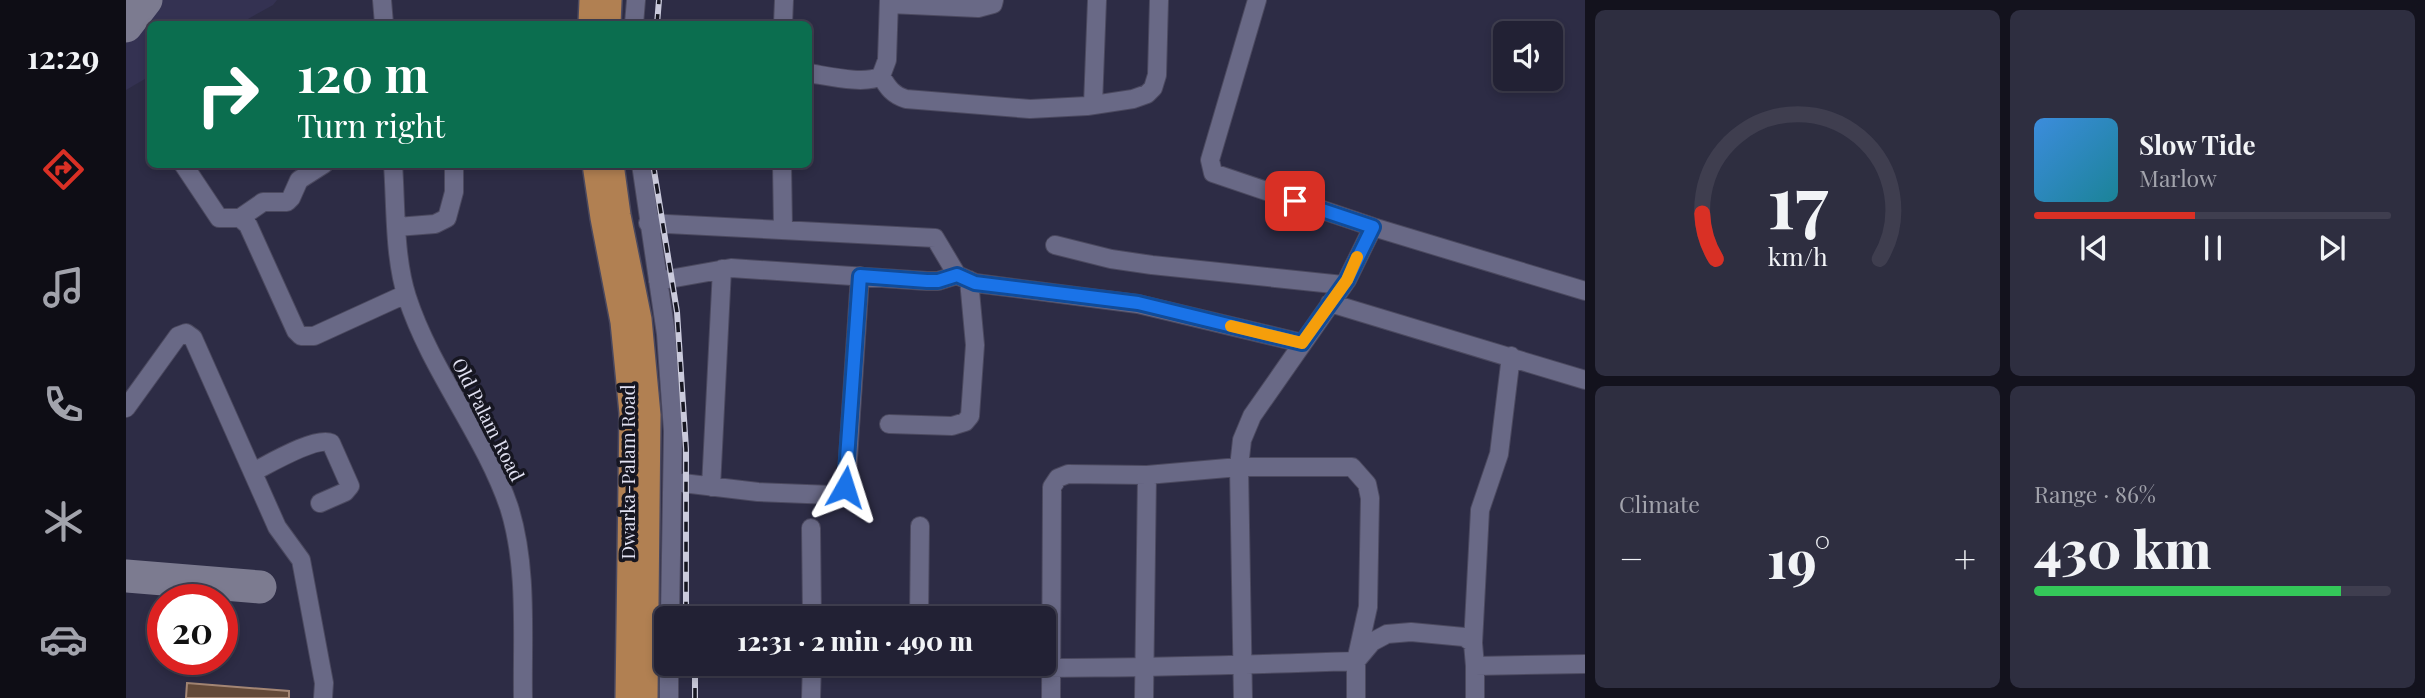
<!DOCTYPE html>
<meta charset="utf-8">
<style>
:root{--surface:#222134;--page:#2e2e40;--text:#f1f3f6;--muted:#a2a3ac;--line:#3f3e4f;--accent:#d93025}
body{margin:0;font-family:"Playfair Display",serif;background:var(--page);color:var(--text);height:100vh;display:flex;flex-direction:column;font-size:26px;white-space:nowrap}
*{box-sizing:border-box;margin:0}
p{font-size:23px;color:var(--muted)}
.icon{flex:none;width:38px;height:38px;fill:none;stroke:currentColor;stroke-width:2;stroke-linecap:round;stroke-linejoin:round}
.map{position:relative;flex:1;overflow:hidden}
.sheet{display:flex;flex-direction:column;gap:10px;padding:10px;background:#13121d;width:840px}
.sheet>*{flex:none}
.top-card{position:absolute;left:21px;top:21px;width:665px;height:147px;border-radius:10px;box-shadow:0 4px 10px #0003,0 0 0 2px var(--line);background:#0b6e4f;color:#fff;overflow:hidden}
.fabs{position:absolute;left:1367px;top:21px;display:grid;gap:14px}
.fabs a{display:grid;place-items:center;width:70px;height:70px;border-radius:10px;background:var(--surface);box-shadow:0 4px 10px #0003,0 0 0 2px var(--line);font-size:35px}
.speed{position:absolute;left:21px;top:584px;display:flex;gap:14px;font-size:35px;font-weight:700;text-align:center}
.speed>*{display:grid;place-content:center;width:91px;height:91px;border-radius:50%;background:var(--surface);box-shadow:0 4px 10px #0003,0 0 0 2px var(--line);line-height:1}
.speed .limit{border:10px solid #d22;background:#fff;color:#111}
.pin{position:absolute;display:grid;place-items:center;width:60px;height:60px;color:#fff;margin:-30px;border-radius:14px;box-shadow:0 4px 10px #0006}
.me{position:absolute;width:77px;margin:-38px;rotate:6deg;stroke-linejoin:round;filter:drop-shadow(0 0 5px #0008)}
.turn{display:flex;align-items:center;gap:24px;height:147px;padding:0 35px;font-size:32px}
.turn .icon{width:91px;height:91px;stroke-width:2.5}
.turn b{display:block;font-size:49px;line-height:60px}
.big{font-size:52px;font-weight:800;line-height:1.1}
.sheet .tile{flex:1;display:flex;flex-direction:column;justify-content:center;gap:10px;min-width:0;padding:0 24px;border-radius:10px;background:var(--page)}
.sheet .dial{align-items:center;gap:0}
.dial svg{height:182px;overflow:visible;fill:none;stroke:var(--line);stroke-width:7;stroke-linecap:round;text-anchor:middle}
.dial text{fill:var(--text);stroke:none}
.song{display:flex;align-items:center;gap:21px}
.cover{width:84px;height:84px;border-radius:10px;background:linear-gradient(135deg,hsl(210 70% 55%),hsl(190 70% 35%))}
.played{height:7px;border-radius:4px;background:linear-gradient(90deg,var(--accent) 45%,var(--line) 45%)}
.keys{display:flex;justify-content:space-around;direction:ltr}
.heat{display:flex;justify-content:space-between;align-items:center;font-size:38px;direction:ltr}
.charge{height:10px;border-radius:5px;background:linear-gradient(90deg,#34c759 86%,var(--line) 0)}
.sheet .tiles{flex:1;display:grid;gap:10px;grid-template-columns:repeat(2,1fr)}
.trip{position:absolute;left:528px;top:606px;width:402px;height:70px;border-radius:10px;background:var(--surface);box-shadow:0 4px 10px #0003,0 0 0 2px var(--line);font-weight:800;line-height:70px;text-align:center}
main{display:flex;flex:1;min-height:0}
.menu{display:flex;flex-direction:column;width:126px;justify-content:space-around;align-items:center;background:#0e0d15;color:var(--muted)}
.menu .icon{width:49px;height:49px}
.menu .active{color:var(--accent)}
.menu b{font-size:32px;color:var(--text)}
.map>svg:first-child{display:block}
.built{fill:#343252}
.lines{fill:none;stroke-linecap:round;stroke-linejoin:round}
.taxiway{stroke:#7c7b90;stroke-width:33}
.building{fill:#634938;stroke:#a48674;stroke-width:2}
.minor-casing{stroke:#4b495f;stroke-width:20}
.major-casing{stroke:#4b495f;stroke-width:24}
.minor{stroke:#696986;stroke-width:18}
.major{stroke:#b18052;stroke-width:21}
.rail-casing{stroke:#cacadc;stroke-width:6}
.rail{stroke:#161621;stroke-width:3.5;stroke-dasharray:10;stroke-linecap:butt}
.route-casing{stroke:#114b97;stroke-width:18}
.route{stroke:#1a73e8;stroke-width:12}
.slow{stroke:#f59e0b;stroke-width:12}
.labels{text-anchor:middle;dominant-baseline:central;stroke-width:7;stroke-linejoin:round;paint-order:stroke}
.street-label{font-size:19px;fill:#e1e1f2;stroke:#161621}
</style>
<main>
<nav class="menu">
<b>12:29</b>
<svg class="icon active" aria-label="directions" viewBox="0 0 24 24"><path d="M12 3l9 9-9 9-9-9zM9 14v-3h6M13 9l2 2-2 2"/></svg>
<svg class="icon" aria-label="music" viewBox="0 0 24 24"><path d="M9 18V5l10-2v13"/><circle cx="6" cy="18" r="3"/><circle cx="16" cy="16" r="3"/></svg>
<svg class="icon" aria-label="phone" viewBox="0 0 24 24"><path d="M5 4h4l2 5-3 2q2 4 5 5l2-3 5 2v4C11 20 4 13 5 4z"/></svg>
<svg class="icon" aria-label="climate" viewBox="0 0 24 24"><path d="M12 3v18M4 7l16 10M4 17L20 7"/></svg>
<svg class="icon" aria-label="car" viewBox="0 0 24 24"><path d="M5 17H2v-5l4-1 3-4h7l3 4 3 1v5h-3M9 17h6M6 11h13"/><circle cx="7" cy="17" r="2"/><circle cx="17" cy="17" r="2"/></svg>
</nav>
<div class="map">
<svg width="1459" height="698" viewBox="0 0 1459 698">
<rect width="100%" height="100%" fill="#2d2c45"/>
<!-- built -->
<path class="built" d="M0,0H151L147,5L113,24H24V76L0,90Z"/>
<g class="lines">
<!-- taxiway -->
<path class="taxiway" d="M0,26L20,0
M0,576L134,587"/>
</g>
<!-- building -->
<path class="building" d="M61,683L163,691V698H60Z"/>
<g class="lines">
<defs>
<path id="minor" d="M256,0L258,24
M1131,0L1084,160L1087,173L1247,227L1459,291
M763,4L852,8L867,4L868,0
M508,24L510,0
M657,24L658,0
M682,73C702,76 739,85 755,76L761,60L763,0
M755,76C762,88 767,95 780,99L904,109L961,106L1007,99L1021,94L1027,88L1031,75L1033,0
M967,105L971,0
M57,164L93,218H114L137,202H161L165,198L173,180L198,164
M267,164C270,206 268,257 281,297C305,371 358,434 383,507C402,567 396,636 397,698
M515,164L540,334L547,431L544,618
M656,164L657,228
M114,218L122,225L170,331L175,336H188L280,294
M522,223L809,238L831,275L849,283L1012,304L1176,343
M271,227L309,224L321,218L328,192V164
M929,245L985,259L1026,265L1217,285
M532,281L605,268L801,281H812L831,275
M1204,303L1459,380
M0,408L52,336L60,333L67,338L151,527L175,560L198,683L197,698
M763,424L826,426L839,422L844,416L849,345L843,280
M127,472C143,464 190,436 205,443L224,486L219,492L194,503
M548,482L632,492L706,495C718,490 719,484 721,473L734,276
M585,487L596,269
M685,528L686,618
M793,618L794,526
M1347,643L1354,510L1373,454L1385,356
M543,663V698
M707,663C881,672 1056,667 1230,661L1246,642L1261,634L1285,632L1338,637L1347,643L1349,666
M542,665L606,663
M685,698L686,663
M925,698L926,487L932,478L942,474L1021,475L1113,467H1226L1241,484L1244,498L1242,607L1230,661V698
M1018,698L1021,475
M1117,698L1113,467L1116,440L1126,416L1221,280L1247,227
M1349,698V666L1459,664"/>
<path id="major" d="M463,24L464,0
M484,24L485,0
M467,164L475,218L495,322L504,413L500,698
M487,164L494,215L515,319L524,415L521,698"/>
</defs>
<!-- minor casing -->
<use href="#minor" class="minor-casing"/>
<!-- major casing -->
<use href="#major" class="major-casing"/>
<!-- minor -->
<use href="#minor" class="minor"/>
<!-- major -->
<use href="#major" class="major"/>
<defs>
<path id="rail" d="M531,24L533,0
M527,164L551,312L560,449V618
M569,698V663"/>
</defs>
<!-- rail casing -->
<use href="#rail" class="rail-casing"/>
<!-- rail -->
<use href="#rail" class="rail"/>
</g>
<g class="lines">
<defs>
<path id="route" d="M719,487L734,276L801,281H812L831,275L849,283L1012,303L1176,343L1221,280L1247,227L1169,201"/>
</defs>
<!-- route casing -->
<use href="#route" class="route-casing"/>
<!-- route -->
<use href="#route" class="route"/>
<!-- slow -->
<path class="slow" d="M1105,326L1176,343L1221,280L1231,257"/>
</g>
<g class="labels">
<!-- street labels -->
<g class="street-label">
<text transform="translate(363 419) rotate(63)">Old Palam Road</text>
<text transform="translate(501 472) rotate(-90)">Dwarka-Palam Road</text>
</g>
</g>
</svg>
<div class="fabs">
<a><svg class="icon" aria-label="sound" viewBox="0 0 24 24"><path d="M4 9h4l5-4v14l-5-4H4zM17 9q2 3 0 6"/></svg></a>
</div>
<div class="speed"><div class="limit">20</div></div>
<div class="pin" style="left:1169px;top:201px;background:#d93025"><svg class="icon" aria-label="arrive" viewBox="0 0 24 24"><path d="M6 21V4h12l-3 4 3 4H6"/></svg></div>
<svg class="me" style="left:719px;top:487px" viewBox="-20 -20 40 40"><path d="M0-17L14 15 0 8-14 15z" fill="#1a73e8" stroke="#fff" stroke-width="4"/></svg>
<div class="trip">12:31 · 2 min · 490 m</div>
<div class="top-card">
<div class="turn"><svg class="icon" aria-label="right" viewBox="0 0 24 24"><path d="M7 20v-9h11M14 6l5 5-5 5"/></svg><div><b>120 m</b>Turn right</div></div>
</div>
</div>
<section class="sheet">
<div class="tiles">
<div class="tile dial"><svg viewBox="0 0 100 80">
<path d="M14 69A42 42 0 1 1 86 69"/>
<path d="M14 69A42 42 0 0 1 8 49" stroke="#d93025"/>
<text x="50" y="56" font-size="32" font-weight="700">17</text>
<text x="50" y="72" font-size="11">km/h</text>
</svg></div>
<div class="tile">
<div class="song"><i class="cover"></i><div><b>Slow Tide</b><p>Marlow</p></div></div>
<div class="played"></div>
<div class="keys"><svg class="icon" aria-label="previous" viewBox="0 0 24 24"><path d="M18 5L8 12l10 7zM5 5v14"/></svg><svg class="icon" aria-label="pause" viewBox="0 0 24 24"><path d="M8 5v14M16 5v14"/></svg><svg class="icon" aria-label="next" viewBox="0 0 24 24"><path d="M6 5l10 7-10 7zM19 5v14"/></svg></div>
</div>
<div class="tile"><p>Climate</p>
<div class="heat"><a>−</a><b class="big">19°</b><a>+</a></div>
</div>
<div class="tile"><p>Range · 86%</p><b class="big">430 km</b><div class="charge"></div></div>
</div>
</section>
</main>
